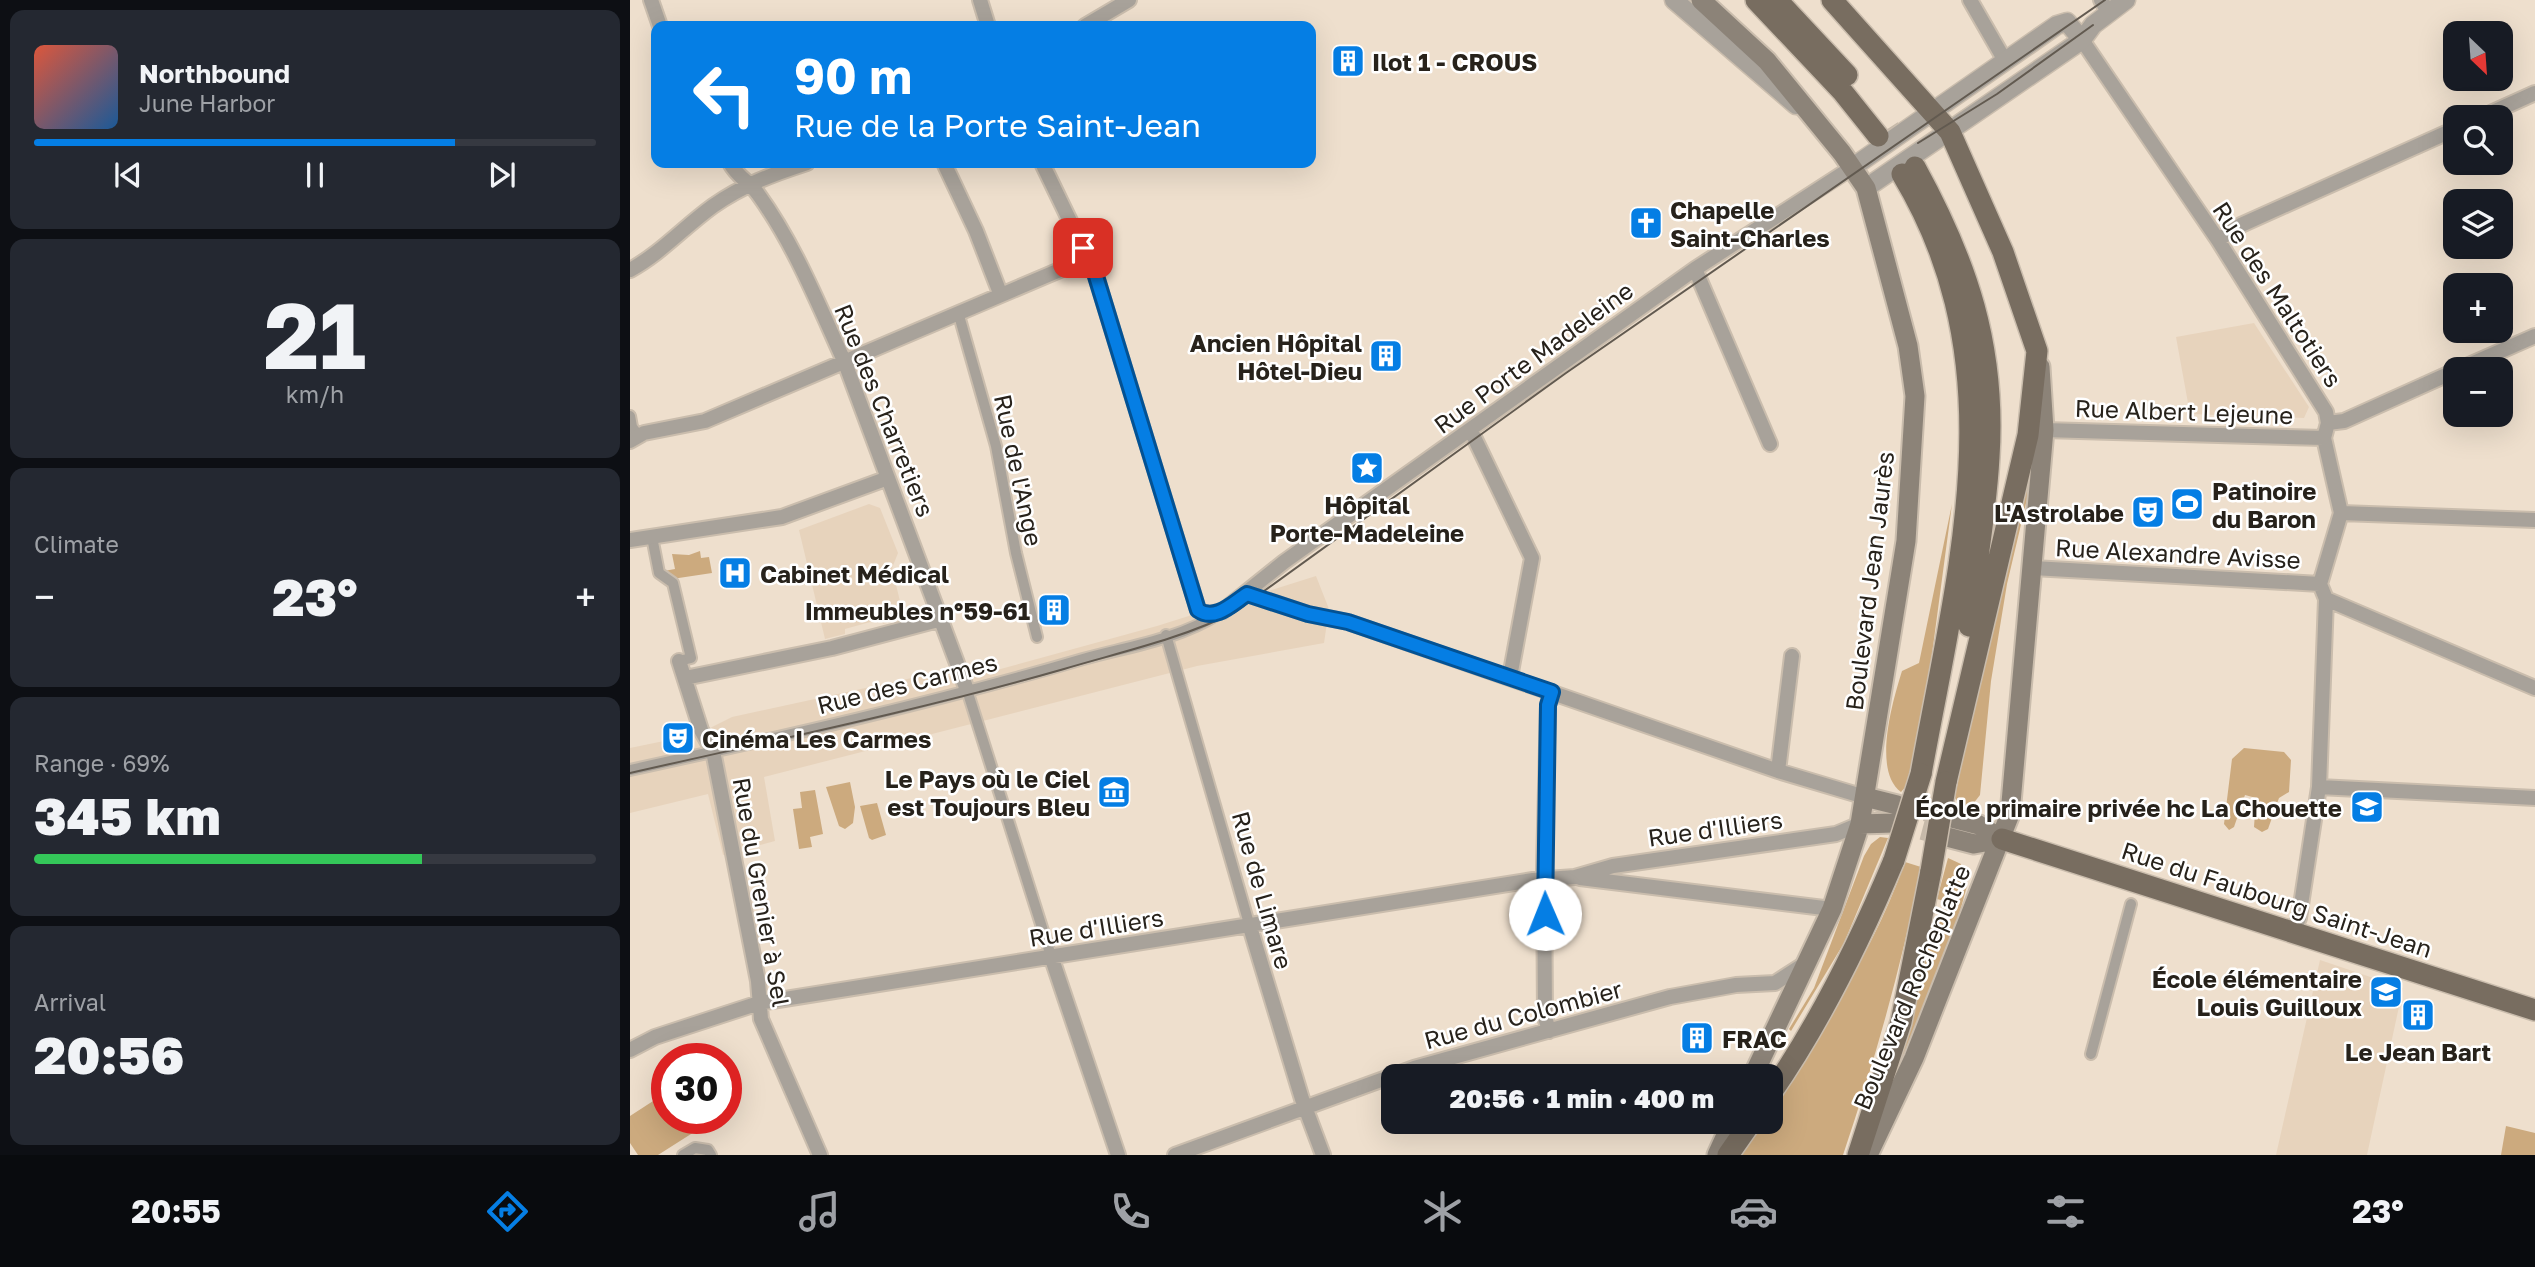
<!DOCTYPE html>
<meta charset="utf-8">
<style>
:root{--surface:#171b24;--page:#242831;--text:#f1f3f6;--muted:#9ea1a6;--line:#363941;--accent:#057ee4}
body{margin:0;font-family:"Golos Text",sans-serif;background:var(--page);color:var(--text);height:100vh;display:flex;flex-direction:column;font-size:26px;white-space:nowrap}
*{box-sizing:border-box;margin:0}
p{font-size:23px;color:var(--muted)}
.icon{flex:none;width:38px;height:38px;fill:none;stroke:currentColor;stroke-width:2;stroke-linecap:round;stroke-linejoin:round}
.map{position:relative;flex:1;overflow:hidden}
.sheet{display:flex;flex-direction:column;gap:10px;padding:10px;background:#0d0f14;width:630px}
.sheet>*{flex:none}
.hud{position:absolute;left:21px;top:21px;width:665px;height:147px;border-radius:14px;box-shadow:0 7px 28px #0002;background:#057ee4;color:#fff;overflow:hidden}
.needle{width:46px;rotate:155deg}
.buttons{position:absolute;left:1813px;top:21px;display:grid;gap:14px}
.buttons a{display:grid;place-items:center;width:70px;height:70px;border-radius:14px;background:var(--surface);box-shadow:0 7px 28px #0002;font-size:35px}
.speed{position:absolute;left:21px;top:1043px;display:flex;gap:14px;font-size:35px;font-weight:700;text-align:center}
.speed>*{display:grid;place-content:center;width:91px;height:91px;border-radius:50%;background:var(--surface);box-shadow:0 7px 28px #0002;line-height:1}
.speed .limit{border:10px solid #d22;background:#fff;color:#111}
.pin{position:absolute;display:grid;place-items:center;width:60px;height:60px;color:#fff;margin:-30px;border-radius:14px;box-shadow:0 4px 10px #0006}
.me{position:absolute;width:77px;margin:-38px;rotate:359deg;stroke-linejoin:round;filter:drop-shadow(0 0 5px #0008)}
.turn{display:flex;align-items:center;gap:24px;height:147px;padding:0 28px;font-size:32px}
.turn .icon{width:91px;height:91px;stroke-width:2.5}
.turn b{display:block;font-size:49px;line-height:60px}
.big{font-size:52px;font-weight:800;line-height:1.1}
.sheet .widget{flex:1;display:flex;flex-direction:column;justify-content:center;gap:10px;min-width:0;padding:0 24px;border-radius:14px;background:var(--page)}
.sheet .dial{align-items:center;gap:0}
.dial b{font-size:91px;line-height:1}
.song{display:flex;align-items:center;gap:21px}
.cover{width:84px;height:84px;border-radius:10px;background:linear-gradient(135deg,hsl(10 70% 55%),hsl(210 70% 35%))}
.played{height:7px;border-radius:4px;background:linear-gradient(90deg,var(--accent) 75%,var(--line) 75%)}
.keys{display:flex;justify-content:space-around;direction:ltr}
.heat{display:flex;justify-content:space-between;align-items:center;font-size:38px;direction:ltr}
.charge{height:10px;border-radius:5px;background:linear-gradient(90deg,#34c759 69%,var(--line) 0)}
.trip{position:absolute;left:751px;top:1064px;width:402px;height:70px;border-radius:14px;background:var(--surface);box-shadow:0 7px 28px #0002;font-weight:800;line-height:70px;text-align:center}
.dock{display:flex;height:112px;justify-content:space-around;align-items:center;background:#090b0e;color:var(--muted)}
.dock .icon{width:49px;height:49px}
.dock .selected{color:var(--accent)}
.dock b{font-size:32px;color:var(--text)}
main{display:flex;flex:1;min-height:0}
.map>svg:first-child{display:block}
.built{fill:#e7d3bc}
.green{fill:#ccaa7e}
.lines{fill:none;stroke-linecap:round;stroke-linejoin:round}
.secondary-tunnel{stroke:#c6b9a9;stroke-width:19;stroke-dasharray:19 10;stroke-linecap:butt}
.primary-tunnel{stroke:#c6b9a9;stroke-width:21;stroke-dasharray:21 10;stroke-linecap:butt}
.pedestrian-casing{stroke:#cabdad;stroke-width:14}
.minor-casing{stroke:#cabdad;stroke-width:18}
.tertiary-casing{stroke:#cabdad;stroke-width:21}
.secondary-casing{stroke:#cabdad;stroke-width:23}
.primary-casing{stroke:#cabdad;stroke-width:24}
.pedestrian{stroke:#a8a29a;stroke-width:10}
.minor{stroke:#a8a29a;stroke-width:14}
.tertiary{stroke:#a8a29a;stroke-width:18}
.secondary{stroke:#8c8378;stroke-width:19}
.primary{stroke:#786d60;stroke-width:21}
.tram{stroke:#625a50;stroke-width:2}
.primary-bridge-casing{stroke:#cabdad;stroke-width:24;stroke-linecap:butt}
.primary-bridge{stroke:#786d60;stroke-width:21}
.route-casing{stroke:#035294;stroke-width:18}
.route{stroke:#057ee4;stroke-width:12}
.labels{text-anchor:middle;dominant-baseline:central;stroke-width:5;stroke-linejoin:round;paint-order:stroke}
.poi-label{font-size:24px;font-weight:bold;fill:#27221b;stroke:#fff;text-anchor:start}
.street-label{font-size:24px;fill:#27221b;stroke:#fff}
</style>
<main>
<section class="sheet">
<div class="widget">
<div class="song"><i class="cover"></i><div><b>Northbound</b><p>June Harbor</p></div></div>
<div class="played"></div>
<div class="keys"><svg class="icon" aria-label="previous" viewBox="0 0 24 24"><path d="M18 5L8 12l10 7zM5 5v14"/></svg><svg class="icon" aria-label="pause" viewBox="0 0 24 24"><path d="M8 5v14M16 5v14"/></svg><svg class="icon" aria-label="next" viewBox="0 0 24 24"><path d="M6 5l10 7-10 7zM19 5v14"/></svg></div>
</div>
<div class="widget dial"><b>21</b><p>km/h</p></div>
<div class="widget"><p>Climate</p>
<div class="heat"><a>−</a><b class="big">23°</b><a>+</a></div>
</div>
<div class="widget"><p>Range · 69%</p><b class="big">345 km</b><div class="charge"></div></div>
<div class="widget"><p>Arrival</p><b class="big">20:56</b></div>
</section>
<div class="map">
<svg width="1905" height="1155" viewBox="0 0 1905 1155">
<rect width="100%" height="100%" fill="#eedfcd"/>
<!-- built -->
<path class="built" d="M1624,323L1679,407L1674,418L1560,414L1546,337Z
M239,504L250,508L268,553L262,568L274,618L253,624L251,619L215,629V634L195,639L169,530Z
M686,576L699,609L694,643L567,666L134,777L145,841L93,855L78,794L0,813V748L68,734L102,717L300,674L338,678L527,626Z
M1690,960L1773,988L1737,1155H1646Z"/>
<!-- green -->
<path class="green" d="M1400,473L1401,482L1377,584L1361,681L1350,795L1343,804L1331,807L1325,798L1329,762Z
M1322,504L1294,714L1278,784L1271,792C1242,771 1263,700 1272,671L1289,663Z
M70,551L71,558L79,557L82,573L42,579L34,571L45,569L42,554L59,555Z
M1614,748L1654,752L1661,760L1659,792L1649,798L1638,829L1632,832L1624,827L1626,798L1615,795L1604,827L1599,830L1594,824L1602,759Z
M220,782L225,807L223,823L215,829L209,826L196,787Z
M185,790L193,834L180,837L182,847L169,849L163,809L172,808L170,792Z
M247,803L256,835L242,840L239,838L230,806Z
M1250,837L1258,838L1214,943L1161,1031L1159,1029L1184,988L1234,856L1241,844Z
M1318,858L1331,864L1337,886L1326,926L1305,986L1266,1076H1262L1282,1009L1301,924H1305L1307,918L1312,916L1314,901L1307,899Z
M1275,862L1291,867C1272,965 1245,1060 1213,1155H1106L1129,1122H1141V1104C1193,1027 1244,950 1275,862Z
M37,1092V1118H67L72,1127L28,1155H8L0,1143V1116Z
M1876,1126L1905,1133V1155H1871Z"/>
<g class="lines">
<!-- secondary-tunnel -->
<path class="secondary-tunnel" d="M1267,805L1322,818
M1264,823L1317,837"/>
<!-- primary-tunnel -->
<path class="primary-tunnel" d="M1259,128L1285,167"/>
<defs>
<path id="pedestrian" d="M328,312L366,446L386,553L407,637
M0,416L2,427L9,436
M22,537L29,573L43,583L61,658L49,661
M536,635L620,927
M337,690L421,956
M0,770C151,737 304,703 453,659C496,647 550,639 588,614
M1461,1054L1501,904
M53,1155L65,1148L78,1150L81,1155"/>
<path id="minor" d="M21,0L30,26
M350,0L358,26
M1340,0L1374,59
M1471,0L1479,13
M455,26L499,0
M1452,40L1588,240L1696,412L1698,423L1694,438L1711,513L1690,584L1696,599L1689,787L1669,918L1663,933
M1852,117L1905,93
M100,163C108,178 120,182 128,194C165,245 189,306 215,363L337,690
M314,163L346,231L370,293
M412,163L465,273L566,603L568,610L578,614L593,611L654,562L1065,269L1223,167
M1588,240L1611,225L1825,129
M1065,269L1140,444
M0,270C31,253 54,227 83,206C113,185 143,174 177,163
M1830,369L1905,336
M1698,423L1714,421L1825,371
M1414,430L1694,438
M841,431L902,558L880,677
M0,441L14,433L75,421L458,258
M1711,513L1905,520
M0,540L152,517L258,478
M1403,568L1690,584
M617,594L678,614L718,622L1148,771L1235,797
M1696,599L1905,688
M49,661L71,730L83,751L128,981L131,1019L190,1155
M55,678L202,648L312,619
M1148,771L1162,656
M1689,787L1905,798
M950,878L1202,909
M620,927L672,1099L693,1155
M421,956L488,1155
M919,1031L915,1017L914,867L918,705L922,692
M0,1050L25,1037L129,1003L903,880L945,877L983,866L1206,834L1230,824
M545,1155L784,1068L1040,997L1106,985L1145,983L1176,963"/>
<path id="tertiary" d="M1044,0L1166,105
M1223,167L1427,25L1437,22L1452,40
M1236,188L1452,40L1463,25L1496,0"/>
<path id="secondary" d="M1071,0L1137,61L1212,153L1236,188L1278,346L1285,396L1276,541L1230,824L1202,909L1123,1076
M1235,797L1267,805
M1322,818L1349,825L1372,839
M1230,824L1264,823
M1317,837L1344,844L1372,839
M1087,1155L1102,1122
M1238,1155L1284,1058L1380,814L1414,430L1410,367"/>
<path id="primary" d="M1126,0L1212,91L1248,136
M1147,0L1217,75
M1202,0L1320,132L1373,252L1407,351L1398,435L1316,782
M1285,167C1337,262 1366,347 1359,457C1356,514 1345,570 1339,626
M1272,174C1388,366 1328,568 1291,774
M1372,839L1905,1010
M1141,1093C1191,1021 1230,941 1264,860
M1098,1155L1121,1122
M1228,1155L1271,1022L1301,871"/>
</defs>
<!-- pedestrian casing -->
<use href="#pedestrian" class="pedestrian-casing"/>
<!-- minor casing -->
<use href="#minor" class="minor-casing"/>
<!-- tertiary casing -->
<use href="#tertiary" class="tertiary-casing"/>
<!-- secondary casing -->
<use href="#secondary" class="secondary-casing"/>
<!-- primary casing -->
<use href="#primary" class="primary-casing"/>
<!-- pedestrian -->
<use href="#pedestrian" class="pedestrian"/>
<!-- minor -->
<use href="#minor" class="minor"/>
<!-- tertiary -->
<use href="#tertiary" class="tertiary"/>
<!-- secondary -->
<use href="#secondary" class="secondary"/>
<!-- primary -->
<use href="#primary" class="primary"/>
<!-- tram -->
<path class="tram" d="M1288,143L1367,94L1463,25
M0,773C145,740 291,710 434,669C491,652 551,639 605,612L936,373L1475,0"/>
<defs>
<path id="primary-bridge" d="M1264,860L1291,774
M1301,871L1316,782"/>
</defs>
<!-- primary-bridge casing -->
<use href="#primary-bridge" class="primary-bridge-casing"/>
<!-- primary-bridge -->
<use href="#primary-bridge" class="primary-bridge"/>
</g>
<g class="lines">
<defs>
<path id="route" d="M453,248L465,273L568,610C585,622 603,603 617,594L678,614L718,622L922,692L918,705L915,914"/>
</defs>
<!-- route casing -->
<use href="#route" class="route-casing"/>
<!-- route -->
<use href="#route" class="route"/>
</g>
<!-- icons -->
<defs>
<symbol id="building-square" viewBox="-11 -11 22 22"><rect x="-9" y="-9" width="18" height="18" rx="4" fill="#057ee4" stroke="#fff"/><path d="M-4-6H4V6H1V3H-1V6H-4ZM-2.5-4.3h1.7v1.8h-1.7ZM.8-4.3h1.7v1.8H.8ZM-2.5-1h1.7V.8h-1.7ZM.8-1h1.7V.8H.8Z" fill="#fff"/></symbol>
<symbol id="church-square" viewBox="-11 -11 22 22"><rect x="-9" y="-9" width="18" height="18" rx="4" fill="#057ee4" stroke="#fff"/><path d="M-1.2-6h2.4v3.5h3.3v2.4h-3.3V6h-2.4V-.1h-3.3v-2.4h3.3Z" fill="#fff"/></symbol>
<symbol id="sight-square" viewBox="-11 -11 22 22"><rect x="-9" y="-9" width="18" height="18" rx="4" fill="#057ee4" stroke="#fff"/><path d="M0-6L1.8-2.2L6-1.7L2.9 1.2L3.7 5.4L0 3.3L-3.7 5.4L-2.9 1.2L-6-1.7L-1.8-2.2Z" fill="#fff"/></symbol>
<symbol id="stadium-square" viewBox="-11 -11 22 22"><rect x="-9" y="-9" width="18" height="18" rx="4" fill="#057ee4" stroke="#fff"/><path d="M0-5a6.5 5 0 1 0 0 10a6.5 5 0 1 0 0-10ZM-3.5-1.8h7v3.6h-7Z" fill="#fff"/></symbol>
<symbol id="theatre-square" viewBox="-11 -11 22 22"><rect x="-9" y="-9" width="18" height="18" rx="4" fill="#057ee4" stroke="#fff"/><path d="M-5-5.5Q0-4 5-5.5V0Q5 5 0 6Q-5 5-5 0ZM-3.3-2.5H-1v1.5H-3.3ZM1-2.5H3.3v1.5H1ZM-2.8 1Q0 5.5 2.8 1Z" fill="#fff"/></symbol>
<symbol id="hospital-square" viewBox="-11 -11 22 22"><rect x="-9" y="-9" width="18" height="18" rx="4" fill="#057ee4" stroke="#fff"/><path d="M-5-5h3v3.5h4V-5h3V5h-3V1.5h-4V5h-3Z" fill="#fff"/></symbol>
<symbol id="museum-square" viewBox="-11 -11 22 22"><rect x="-9" y="-9" width="18" height="18" rx="4" fill="#057ee4" stroke="#fff"/><path d="M0-6L6-3V-2H-6V-3ZM-5-1h2V3h-2ZM-1-1h2V3h-2ZM3-1h2V3H3ZM-6 4H6V6H-6Z" fill="#fff"/></symbol>
<symbol id="school-square" viewBox="-11 -11 22 22"><rect x="-9" y="-9" width="18" height="18" rx="4" fill="#057ee4" stroke="#fff"/><path d="M0-5L7-2L0 1L-7-2ZM-4 1L0 2.5L4 1V4Q0 6-4 4Z" fill="#fff"/></symbol>
</defs>
<g fill-rule="evenodd">
<use href="#building-square" x="699" y="42" width="38" height="38"/>
<use href="#church-square" x="997" y="204" width="38" height="38"/>
<use href="#building-square" x="737" y="337" width="38" height="38"/>
<use href="#sight-square" x="718" y="449" width="38" height="38"/>
<use href="#stadium-square" x="1538" y="485" width="38" height="38"/>
<use href="#theatre-square" x="1499" y="493" width="38" height="38"/>
<use href="#hospital-square" x="86" y="554" width="38" height="38"/>
<use href="#building-square" x="405" y="591" width="38" height="38"/>
<use href="#theatre-square" x="29" y="719" width="38" height="38"/>
<use href="#museum-square" x="465" y="773" width="38" height="38"/>
<use href="#school-square" x="1718" y="788" width="38" height="38"/>
<use href="#school-square" x="1737" y="973" width="38" height="38"/>
<use href="#building-square" x="1769" y="996" width="38" height="38"/>
<use href="#building-square" x="1048" y="1019" width="38" height="38"/>
</g>
<g class="labels">
<!-- poi labels -->
<g class="poi-label">
<text x="742" y="61">Ilot 1 - CROUS</text>
<text x="1040" y="209">Chapelle<tspan x="1040" dy="28">Saint-Charles</tspan></text>
<text x="732" y="342" text-anchor="end">Ancien Hôpital<tspan x="732" dy="28">Hôtel-Dieu</tspan></text>
<text x="1582" y="490">Patinoire<tspan x="1582" dy="28">du Baron</tspan></text>
<text x="737" y="504" text-anchor="middle">Hôpital<tspan x="737" dy="28">Porte-Madeleine</tspan></text>
<text x="1494" y="512" text-anchor="end">L'Astrolabe</text>
<text x="130" y="573">Cabinet Médical</text>
<text x="400" y="610" text-anchor="end">Immeubles n°59-61</text>
<text x="72" y="738">Cinéma Les Carmes</text>
<text x="460" y="778" text-anchor="end">Le Pays où le Ciel<tspan x="460" dy="28">est Toujours Bleu</tspan></text>
<text x="1712" y="807" text-anchor="end">École primaire privée hc La Chouette</text>
<text x="1732" y="978" text-anchor="end">École élémentaire<tspan x="1732" dy="28">Louis Guilloux</tspan></text>
<text x="1092" y="1038">FRAC</text>
<text x="1788" y="1051" text-anchor="middle">Le Jean Bart</text>
</g>
<!-- street labels -->
<g class="street-label">
<text transform="translate(1648 294) rotate(57)">Rue des Maltotiers</text>
<text transform="translate(903 357) rotate(-36)">Rue Porte Madeleine</text>
<text transform="translate(255 410) rotate(68)">Rue des Charretiers</text>
<text transform="translate(1554 411) rotate(2)">Rue Albert Lejeune</text>
<text transform="translate(389 470) rotate(78)">Rue de l'Ange</text>
<text transform="translate(1548 553) rotate(3)">Rue Alexandre Avisse</text>
<text transform="translate(1239 581) rotate(-83)">Boulevard Jean Jaurès</text>
<text transform="translate(277 683) rotate(-14)">Rue des Carmes</text>
<text transform="translate(1085 828) rotate(-8)">Rue d'Illiers</text>
<text transform="translate(633 890) rotate(74)">Rue de Limare</text>
<text transform="translate(132 892) rotate(80)">Rue du Grenier à Sel</text>
<text transform="translate(1647 899) rotate(18)">Rue du Faubourg Saint-Jean</text>
<text transform="translate(466 927) rotate(-9)">Rue d'Illiers</text>
<text transform="translate(1281 987) rotate(-67)">Boulevard Rocheplatte</text>
<text transform="translate(893 1014) rotate(-15)">Rue du Colombier</text>
</g>
</g>
</svg>
<div class="buttons">
<a><svg class="needle" viewBox="-14 -14 28 28"><path d="M0-13l5 13h-10z" fill="#e53935"/><path d="M0 13l5-13h-10z" fill="#9ea1a6"/></svg></a>
<a><svg class="icon" aria-label="search" viewBox="0 0 24 24"><circle cx="10" cy="10" r="6"/><path d="M15 15l6 6"/></svg></a>
<a><svg class="icon" aria-label="layers" viewBox="0 0 24 24"><path d="M12 4l9 5-9 5-9-5zM3 14l9 5 9-5"/></svg></a>
<a>+</a>
<a>−</a>
</div>
<div class="speed"><div class="limit">30</div></div>
<div class="pin" style="left:453px;top:248px;background:#d93025"><svg class="icon" aria-label="arrive" viewBox="0 0 24 24"><path d="M6 21V4h12l-3 4 3 4H6"/></svg></div>
<svg class="me" style="left:915px;top:914px" viewBox="-20 -20 40 40"><circle r="19" fill="#fff"/><path d="M0-13L10 11 0 6-10 11z" fill="#057ee4"/></svg>
<div class="trip">20:56 · 1 min · 400 m</div>
<div class="hud">
<div class="turn"><svg class="icon" aria-label="left" viewBox="0 0 24 24"><path d="M17 20v-9H6M10 6l-5 5 5 5"/></svg><div><b>90 m</b>Rue de la Porte Saint-Jean</div></div>
</div>
</div>
</main>
<nav class="dock">
<b>20:55</b>
<svg class="icon selected" aria-label="directions" viewBox="0 0 24 24"><path d="M12 3l9 9-9 9-9-9zM9 14v-3h6M13 9l2 2-2 2"/></svg>
<svg class="icon" aria-label="music" viewBox="0 0 24 24"><path d="M9 18V5l10-2v13"/><circle cx="6" cy="18" r="3"/><circle cx="16" cy="16" r="3"/></svg>
<svg class="icon" aria-label="phone" viewBox="0 0 24 24"><path d="M5 4h4l2 5-3 2q2 4 5 5l2-3 5 2v4C11 20 4 13 5 4z"/></svg>
<svg class="icon" aria-label="climate" viewBox="0 0 24 24"><path d="M12 3v18M4 7l16 10M4 17L20 7"/></svg>
<svg class="icon" aria-label="car" viewBox="0 0 24 24"><path d="M5 17H2v-5l4-1 3-4h7l3 4 3 1v5h-3M9 17h6M6 11h13"/><circle cx="7" cy="17" r="2"/><circle cx="17" cy="17" r="2"/></svg>
<svg class="icon" aria-label="filters" viewBox="0 0 24 24"><path d="M4 7h16M4 17h16"/><circle cx="9" cy="7" r="2"/><circle cx="15" cy="17" r="2"/></svg>
<b>23°</b>
</nav>
